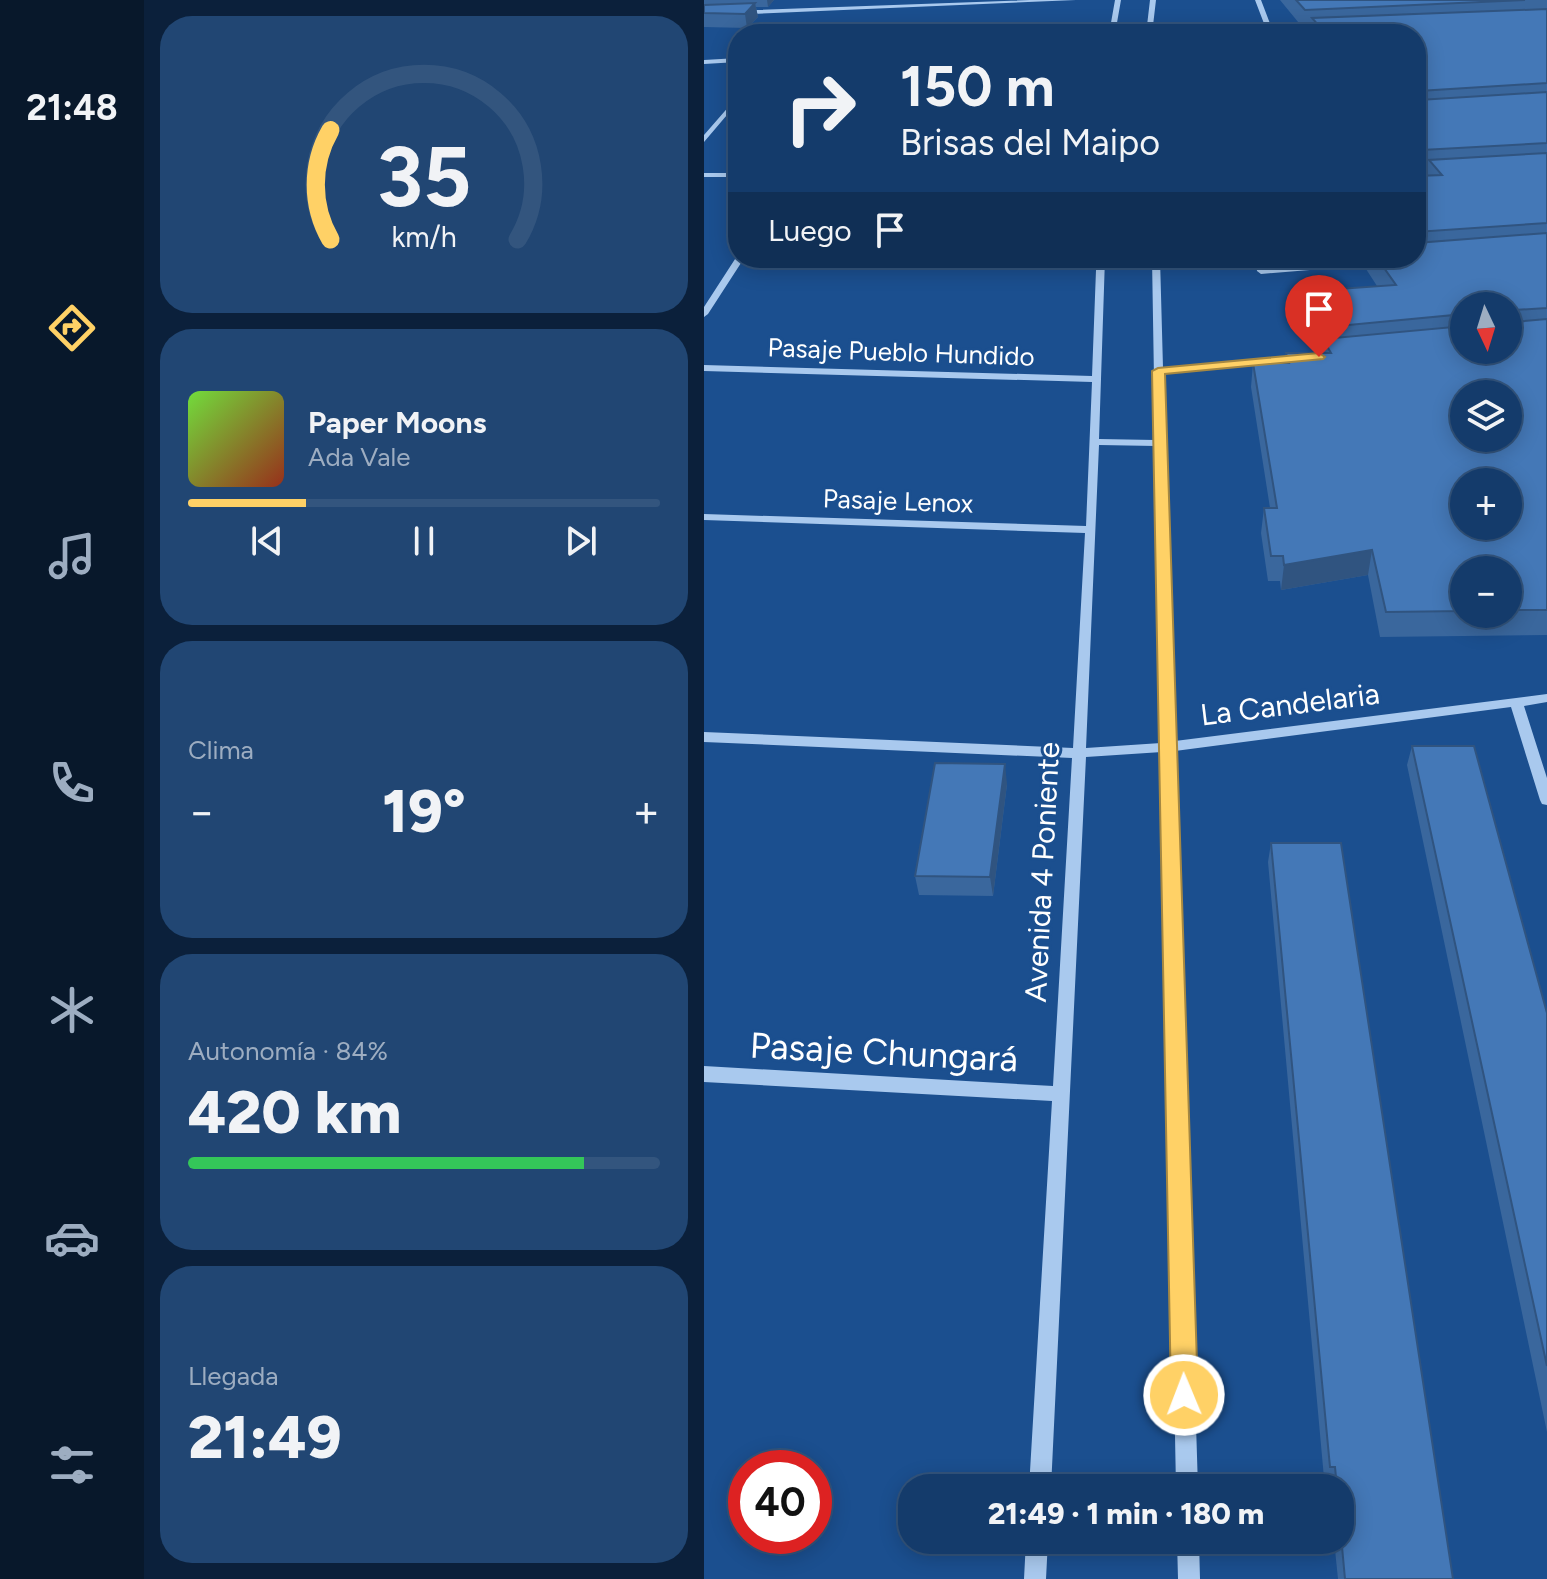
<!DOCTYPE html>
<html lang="es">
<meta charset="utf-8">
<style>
:root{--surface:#143b6b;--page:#214673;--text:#f1f3f6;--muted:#9dadc1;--line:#33557e;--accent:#ffd166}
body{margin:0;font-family:Figtree,sans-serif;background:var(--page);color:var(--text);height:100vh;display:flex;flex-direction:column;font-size:30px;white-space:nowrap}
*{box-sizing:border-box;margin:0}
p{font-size:26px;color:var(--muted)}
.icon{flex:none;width:44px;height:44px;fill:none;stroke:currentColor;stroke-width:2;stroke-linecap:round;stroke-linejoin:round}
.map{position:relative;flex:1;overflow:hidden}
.panel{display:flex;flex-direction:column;gap:16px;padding:16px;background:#0b203b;width:560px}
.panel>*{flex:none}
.guide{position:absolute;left:24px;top:24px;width:698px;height:244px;border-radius:32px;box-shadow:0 4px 20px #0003,0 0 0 2px var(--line);background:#143b6b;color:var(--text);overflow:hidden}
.needle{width:52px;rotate:176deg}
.tools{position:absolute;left:746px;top:292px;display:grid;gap:16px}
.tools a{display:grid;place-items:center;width:72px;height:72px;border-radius:50%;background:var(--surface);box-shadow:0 4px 20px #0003,0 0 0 2px var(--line);font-size:40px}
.speed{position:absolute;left:24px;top:1450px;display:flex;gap:16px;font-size:40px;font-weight:700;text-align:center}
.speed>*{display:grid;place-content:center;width:104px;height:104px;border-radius:50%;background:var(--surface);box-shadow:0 4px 20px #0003,0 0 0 2px var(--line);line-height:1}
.speed .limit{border:12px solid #d22;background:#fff;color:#111}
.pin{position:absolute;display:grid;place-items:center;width:68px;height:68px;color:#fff;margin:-82px -34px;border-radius:50% 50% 50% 0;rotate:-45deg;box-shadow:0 0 8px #0007}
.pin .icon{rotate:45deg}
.me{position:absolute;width:88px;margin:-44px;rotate:359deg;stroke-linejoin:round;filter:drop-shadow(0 0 6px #0008)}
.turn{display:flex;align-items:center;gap:28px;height:168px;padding:0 40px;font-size:36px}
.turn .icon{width:104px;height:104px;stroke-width:2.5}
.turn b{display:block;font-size:56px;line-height:68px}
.then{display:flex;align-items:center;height:76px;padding:0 40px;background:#0003;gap:16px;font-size:30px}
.big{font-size:60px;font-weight:800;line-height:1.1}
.panel .widget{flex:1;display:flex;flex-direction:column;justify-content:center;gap:12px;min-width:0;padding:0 28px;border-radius:32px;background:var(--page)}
.panel .dial{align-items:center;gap:0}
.dial svg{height:208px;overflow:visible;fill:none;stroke:var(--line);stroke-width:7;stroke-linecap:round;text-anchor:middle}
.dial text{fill:var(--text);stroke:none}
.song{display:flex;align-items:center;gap:24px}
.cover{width:96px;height:96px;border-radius:12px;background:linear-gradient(135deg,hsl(100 70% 55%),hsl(10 70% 35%))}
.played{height:8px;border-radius:4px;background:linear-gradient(90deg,var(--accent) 25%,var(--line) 25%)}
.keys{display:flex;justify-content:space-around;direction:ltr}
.heat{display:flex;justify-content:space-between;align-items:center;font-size:44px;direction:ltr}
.charge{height:12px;border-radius:6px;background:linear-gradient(90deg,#34c759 84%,var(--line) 0)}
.trip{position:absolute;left:194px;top:1474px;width:456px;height:80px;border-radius:32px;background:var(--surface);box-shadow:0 4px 20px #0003,0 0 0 2px var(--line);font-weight:800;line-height:80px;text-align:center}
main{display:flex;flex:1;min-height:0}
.dock{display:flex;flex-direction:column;width:144px;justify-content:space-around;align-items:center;background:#08182b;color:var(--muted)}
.dock .icon{width:56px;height:56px}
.dock .selected{color:var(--accent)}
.dock b{font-size:36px;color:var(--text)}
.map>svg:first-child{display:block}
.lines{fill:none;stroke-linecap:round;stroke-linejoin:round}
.minor{fill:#a9c9ee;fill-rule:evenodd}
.wall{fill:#3a679d;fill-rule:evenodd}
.shaded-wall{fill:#305480}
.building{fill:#4478b7;stroke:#305480;stroke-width:2;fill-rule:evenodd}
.route{fill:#ffd166;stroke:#a68842;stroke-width:2}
.labels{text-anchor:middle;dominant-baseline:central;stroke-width:6;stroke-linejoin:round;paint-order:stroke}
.far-street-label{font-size:26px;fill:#fff;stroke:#1b4f8f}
.street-label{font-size:30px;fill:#fff;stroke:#1b4f8f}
.near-street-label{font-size:36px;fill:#fff;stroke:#1b4f8f}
</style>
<main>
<nav class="dock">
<b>21:48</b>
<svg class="icon selected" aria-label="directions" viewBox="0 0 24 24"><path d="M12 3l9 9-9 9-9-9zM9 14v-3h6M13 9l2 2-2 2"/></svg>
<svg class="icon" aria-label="music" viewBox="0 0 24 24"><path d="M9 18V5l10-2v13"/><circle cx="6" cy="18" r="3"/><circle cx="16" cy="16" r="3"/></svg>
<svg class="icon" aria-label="phone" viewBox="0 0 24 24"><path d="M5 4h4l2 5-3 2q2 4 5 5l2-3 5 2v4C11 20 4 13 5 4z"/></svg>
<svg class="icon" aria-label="climate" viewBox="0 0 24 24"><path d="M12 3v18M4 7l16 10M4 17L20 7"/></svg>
<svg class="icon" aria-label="car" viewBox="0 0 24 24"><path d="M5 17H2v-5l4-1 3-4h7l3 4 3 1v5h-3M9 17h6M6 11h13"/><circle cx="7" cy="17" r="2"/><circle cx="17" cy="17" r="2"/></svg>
<svg class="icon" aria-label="filters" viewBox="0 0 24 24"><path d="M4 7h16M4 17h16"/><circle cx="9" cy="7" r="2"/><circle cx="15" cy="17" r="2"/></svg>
</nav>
<section class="panel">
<div class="widget dial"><svg viewBox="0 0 100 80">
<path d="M14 69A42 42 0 1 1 86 69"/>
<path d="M14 69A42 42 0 0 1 14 27" stroke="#ffd166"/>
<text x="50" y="56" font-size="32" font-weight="700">35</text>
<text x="50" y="72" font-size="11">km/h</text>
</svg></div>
<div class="widget">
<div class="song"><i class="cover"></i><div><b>Paper Moons</b><p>Ada Vale</p></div></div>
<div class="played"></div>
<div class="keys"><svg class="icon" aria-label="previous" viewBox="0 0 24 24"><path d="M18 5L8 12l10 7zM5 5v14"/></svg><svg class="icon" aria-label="pause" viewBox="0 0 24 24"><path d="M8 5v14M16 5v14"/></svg><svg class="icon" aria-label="next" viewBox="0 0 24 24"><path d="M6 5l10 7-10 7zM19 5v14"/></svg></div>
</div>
<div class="widget"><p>Clima</p>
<div class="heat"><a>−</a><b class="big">19°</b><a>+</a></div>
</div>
<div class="widget"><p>Autonomía · 84%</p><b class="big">420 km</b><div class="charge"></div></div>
<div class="widget"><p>Llegada</p><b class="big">21:49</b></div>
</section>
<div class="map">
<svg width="843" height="1579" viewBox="0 0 843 1579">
<rect width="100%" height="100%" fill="#1b4f8f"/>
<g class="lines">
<!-- minor -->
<path class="minor" d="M326,0H372L0,16V12Z
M411,0H417L411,34H405Z
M446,0H452L448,34H442Z
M551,0H557L570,34H564Z
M625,31L623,34H576L579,32Z
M34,58V62L0,64V60Z
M34,96V102L0,142V135Z
M0,173H34V177H0Z
M743,173L744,175L740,177L712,178V174Z
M33,256L393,265V258H401L395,439L451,440L448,258H456L459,368L603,356V360L600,361L460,373L471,741L843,694V702L820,706L843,778V805L838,804L836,800L807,707L471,751L494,1488H472L458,752L382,757L347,1488H325L348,1101L0,1082V1066L349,1086L368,758L0,742V732L369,748L381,533L0,520V514L382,526L388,382L0,371V365L388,376L392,270L37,263L4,314L0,317V307ZM395,445L452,446L457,743L382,748Z
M551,258H559L561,268L679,260L683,262L679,264L557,274L553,271Z
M322,1540H344L342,1579H320Z
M473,1540H495L496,1579H474Z"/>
</g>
<!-- wall -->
<path class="wall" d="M0,0H70L64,7H52L54,17L43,28L0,27Z
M576,0H843V635L676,637L664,575L577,590L576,581H564L557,533L560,508H566L547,387L549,363H581L582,353H617V350L610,351L590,315L592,292L673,286L662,269L663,258H712V176H722L723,170L714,171L712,168V34H606L607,28H599ZM760,306L804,350H760ZM760,570H804V614H760Z
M708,746L843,1013V1432L703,765Z
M303,784L289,896L215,895L211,876Z
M567,843L749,1579H634L630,1540H636V1488H626L625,1478H620L564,862Z"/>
<!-- shaded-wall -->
<path class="shaded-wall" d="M63,0H70L64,7Z
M51,3L54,17L43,28L41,14Z
M668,550L664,575L577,590L580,565Z
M301,764L303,784L289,896L286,877Z"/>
<!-- building -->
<path class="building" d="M592,0H821L601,10Z
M51,3L41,14L0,13V5Z
M843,9V83L715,91L712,98L715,100L843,92V143L718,150L712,144V34H622L608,18Z
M843,153V223L712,232V176L738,175L725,160Z
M843,233V308L810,310L807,313L810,322L843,319V610H804V570H760V611L682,612L668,550L580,565L579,556H567L560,508H573L549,363H585L582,353H627L619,339L760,326V350H804V306H760V314L613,328L592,292L692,285L673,258H712V243ZM760,394H804V438H760ZM760,482H804V526H760Z
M708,746H770L843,1013V1366Z
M231,763L301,764L286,877L211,876Z
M567,843H637L749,1579H641L636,1525V1488H633L631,1467H626Z"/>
<!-- route -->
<path class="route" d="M615,353L621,357L619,359L461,374L494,1395L490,1405L480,1409L471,1405L467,1395L448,371L454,368Z"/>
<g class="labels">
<!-- far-street labels -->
<g class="far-street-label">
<text transform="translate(197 352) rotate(2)">Pasaje Pueblo Hundido</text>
<text transform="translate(194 501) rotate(2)">Pasaje Lenox</text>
</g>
<!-- street labels -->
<g class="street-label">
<text transform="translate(586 704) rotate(-7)">La Candelaria</text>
<text transform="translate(338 872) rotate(-87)">Avenida 4 Poniente</text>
</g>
<!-- near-street labels -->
<g class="near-street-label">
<text transform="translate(180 1052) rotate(3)">Pasaje Chungará</text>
</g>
</g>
</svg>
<div class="tools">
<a><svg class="needle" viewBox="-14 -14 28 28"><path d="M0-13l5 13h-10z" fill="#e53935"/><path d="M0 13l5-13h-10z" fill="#9dadc1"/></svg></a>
<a><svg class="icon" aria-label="layers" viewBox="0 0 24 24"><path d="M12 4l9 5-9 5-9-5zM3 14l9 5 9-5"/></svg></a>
<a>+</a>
<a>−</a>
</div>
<div class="speed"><div class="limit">40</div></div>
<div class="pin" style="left:615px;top:357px;background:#d93025"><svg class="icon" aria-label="arrive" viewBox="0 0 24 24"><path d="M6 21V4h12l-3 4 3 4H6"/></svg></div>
<svg class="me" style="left:480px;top:1395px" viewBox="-20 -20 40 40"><circle r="17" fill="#ffd166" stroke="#fff" stroke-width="3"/><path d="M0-11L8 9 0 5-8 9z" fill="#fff"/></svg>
<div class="trip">21:49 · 1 min · 180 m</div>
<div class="guide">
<div class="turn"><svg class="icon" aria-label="right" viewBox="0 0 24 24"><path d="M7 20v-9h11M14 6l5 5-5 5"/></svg><div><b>150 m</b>Brisas del Maipo</div></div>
<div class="then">Luego<svg class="icon" aria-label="arrive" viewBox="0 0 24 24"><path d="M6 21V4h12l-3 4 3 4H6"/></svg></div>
</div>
</div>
</main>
